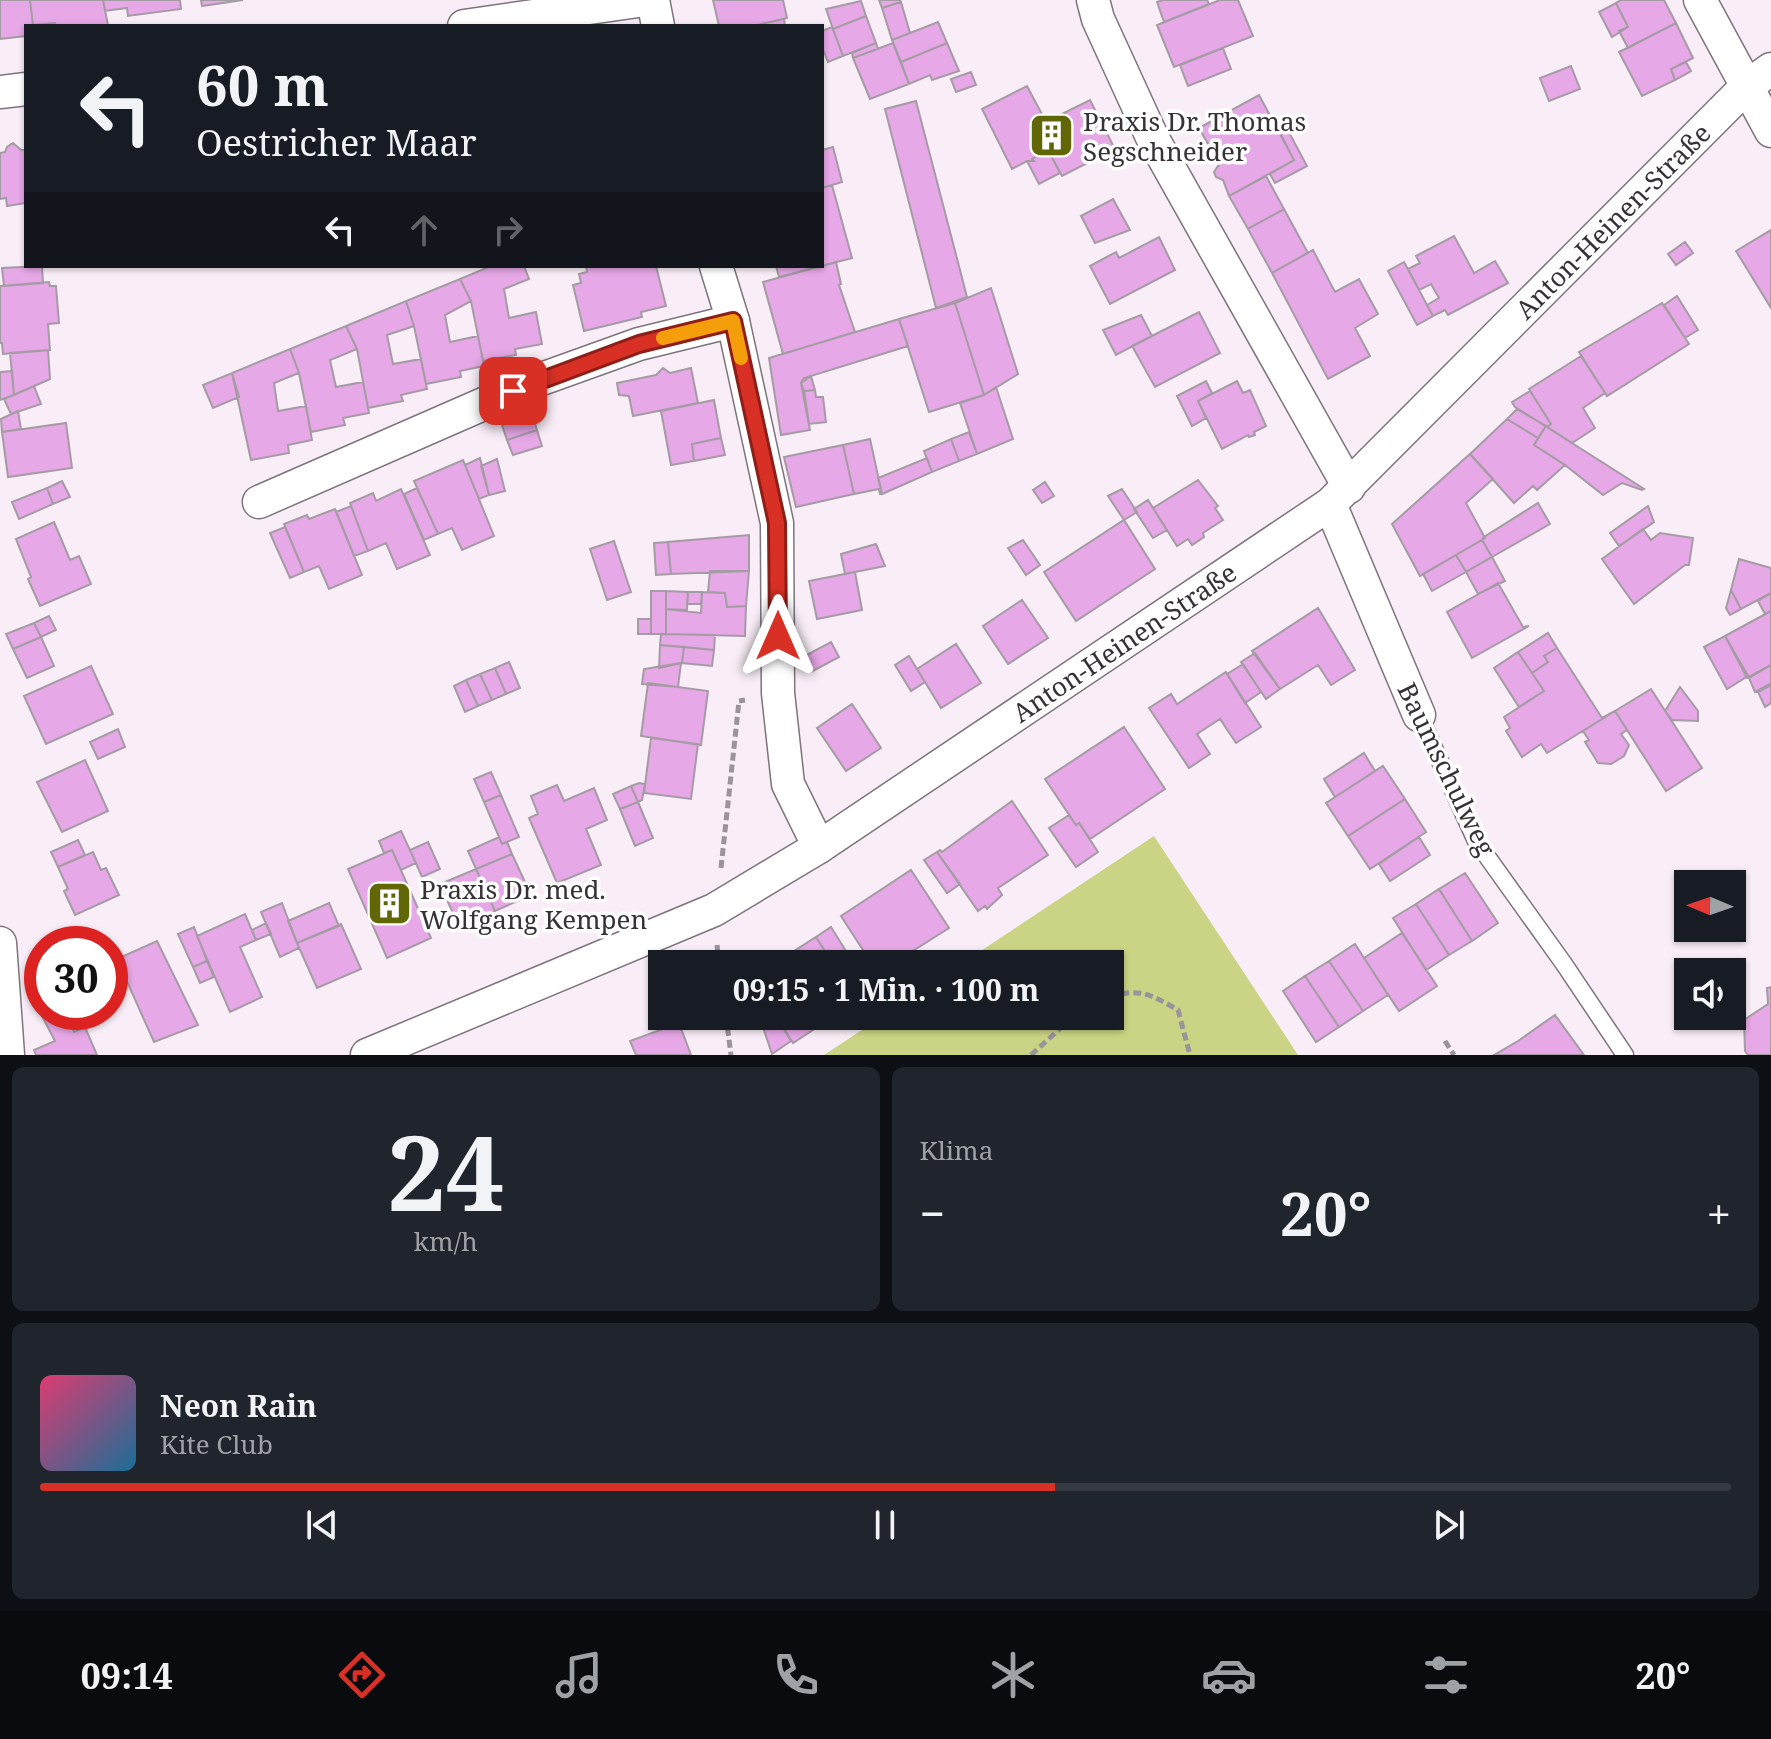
<!DOCTYPE html>
<html lang="de">
<meta charset="utf-8">
<style>
:root{--surface:#171b24;--page:#20242c;--text:#f1f3f6;--muted:#9ea1a6;--line:#363941;--accent:#d93025}
body{margin:0;font-family:"Noto Serif",serif;background:var(--page);color:var(--text);height:100vh;display:flex;flex-direction:column;font-size:30px;white-space:nowrap}
*{box-sizing:border-box;margin:0}
p{font-size:26px;color:var(--muted)}
.icon{flex:none;width:44px;height:44px;fill:none;stroke:currentColor;stroke-width:2;stroke-linecap:round;stroke-linejoin:round}
.map{position:relative;height:1055px;overflow:hidden}
.drawer{display:flex;flex-direction:column;gap:12px;padding:12px;background:#0d0f14;flex:1}
.drawer>*{flex:none}
.banner{position:absolute;left:24px;top:24px;width:800px;height:244px;border-radius:0px;box-shadow:0 2px 6px #0004;background:#171b24;color:var(--text);overflow:hidden}
.needle{width:52px;rotate:272deg}
.tools{position:absolute;left:1674px;top:870px;display:grid;gap:16px}
.tools a{display:grid;place-items:center;width:72px;height:72px;border-radius:0px;background:var(--surface);box-shadow:0 2px 6px #0004;font-size:40px}
.speed{position:absolute;left:24px;top:926px;display:flex;gap:16px;font-size:40px;font-weight:700;text-align:center}
.speed>*{display:grid;place-content:center;width:104px;height:104px;border-radius:50%;background:var(--surface);box-shadow:0 2px 6px #0004;line-height:1}
.speed .limit{border:12px solid #d22;background:#fff;color:#111}
.pin{position:absolute;display:grid;place-items:center;width:68px;height:68px;color:#fff;margin:-34px;border-radius:16px;box-shadow:0 4px 12px #0006}
.me{position:absolute;width:88px;margin:-44px;rotate:0deg;stroke-linejoin:round;filter:drop-shadow(0 0 6px #0008)}
.turn{display:flex;align-items:center;gap:28px;height:168px;padding:0 40px;font-size:36px}
.turn .icon{width:104px;height:104px;stroke-width:2.5}
.turn b{display:block;font-size:56px;line-height:68px}
.lanes{display:flex;align-items:center;height:76px;padding:0 40px;background:#0003;justify-content:center;gap:40px;direction:ltr}
.lanes .off{opacity:.35}
.big{font-size:60px;font-weight:700;line-height:1.1}
.drawer .card{flex:1;display:flex;flex-direction:column;justify-content:center;gap:12px;min-width:0;padding:0 28px;border-radius:12px;background:var(--page)}
.drawer .dial{align-items:center;gap:0}
.dial b{font-size:104px;line-height:1}
.song{display:flex;align-items:center;gap:24px}
.cover{width:96px;height:96px;border-radius:12px;background:linear-gradient(135deg,hsl(340 70% 55%),hsl(200 70% 35%))}
.played{height:8px;border-radius:4px;background:linear-gradient(90deg,var(--accent) 60%,var(--line) 60%)}
.keys{display:flex;justify-content:space-around;direction:ltr}
.heat{display:flex;justify-content:space-between;align-items:center;font-size:44px;direction:ltr}
.drawer .tiles{flex:1;display:grid;gap:12px;grid-template-columns:1fr 1fr}
.card:last-child{grid-column:span 2}
.trip{position:absolute;left:648px;top:950px;width:476px;height:80px;border-radius:0px;background:var(--surface);box-shadow:0 2px 6px #0004;font-weight:700;line-height:80px;text-align:center}
.dock{display:flex;height:128px;justify-content:space-around;align-items:center;background:#090b0e;color:var(--muted)}
.dock .icon{width:56px;height:56px}
.dock .active{color:var(--accent)}
.dock b{font-size:36px;color:var(--text)}
.map>svg:first-child{display:block}
.green{fill:#cbd484}
.building{fill:#e6a8e6;stroke:#a59ba4;stroke-width:2}
.lines{fill:none;stroke-linecap:round;stroke-linejoin:round}
.service-casing{stroke:#7d747c;stroke-width:19}
.minor-casing{stroke:#7d747c;stroke-width:35}
.path{stroke:#9a939a;stroke-width:5;stroke-dasharray:8 4;stroke-linecap:butt}
.service{stroke:#fff;stroke-width:16}
.minor{stroke:#fff;stroke-width:32}
.route-casing{stroke:#8d1f18;stroke-width:20}
.route{stroke:#d93025;stroke-width:14}
.slow{stroke:#f59e0b;stroke-width:14}
.labels{text-anchor:middle;dominant-baseline:central;stroke-width:7;stroke-linejoin:round;paint-order:stroke}
.poi-label{font-size:26px;fill:#353135;stroke:#fff;text-anchor:start}
.street-label{font-size:26px;fill:#353135;stroke:#fff}
</style>
<div class="map">
<svg width="1771" height="1055" viewBox="0 0 1771 1055">
<rect width="100%" height="100%" fill="#f9eef8"/>
<!-- green -->
<path class="green" d="M1154,836L1298,1055H824L883,1016H1110V964H961Z"/>
<!-- building -->
<path class="building" d="M0,0H30L33,26H26V36L0,39Z
M30,0H103L108,25L56,26L55,23L33,25Z
M103,0H180L181,9L128,16L127,8L105,11Z
M201,0H243L202,6Z
M713,0H783L787,18L752,26H719Z
M879,0H900L901,2L882,8Z
M1163,0H1207L1209,4L1164,22L1157,2Z
M1220,0H1238L1253,36L1174,67L1157,25Z
M1621,0H1664L1676,23L1628,48L1619,31L1628,27L1616,3Z
M861,1L866,16L833,29L826,9Z
M901,2L910,33L892,40L882,8Z
M1616,3L1628,27L1612,37L1599,12Z
M866,16L876,43L843,56L833,29Z
M784,19L785,26H752Z
M938,22L947,43L901,62L892,40Z
M1676,23L1693,58L1671,69L1675,80L1642,96L1619,52Z
M832,27L843,56L828,62L822,47V31Z
M876,43L878,49L853,58L852,53Z
M893,43L909,84L870,99L853,58Z
M947,43L959,71L932,80L930,75L909,84L901,62Z
M1223,48L1231,69L1188,86L1180,65Z
M1686,62L1691,71L1675,80L1671,69Z
M1571,66L1580,89L1549,101L1540,78Z
M971,72L976,85L956,92L951,79Z
M1027,86L1046,122L1090,100L1115,149L1062,176L1048,150L1032,159L1034,161H1027L1012,169L982,109Z
M1259,95L1294,160L1229,196L1223,180L1216,177L1214,172L1220,163L1218,157H1215L1199,128Z
M916,101L967,297L936,308L885,109Z
M1285,125L1307,166L1275,183L1270,174L1294,160L1277,127Z
M13,143L21,150H26V203L7,206L6,198L0,199V153L5,152L7,147Z
M833,147L842,182L822,188V150Z
M1048,150L1060,173L1039,184L1027,161H1034L1032,159Z
M1266,176L1284,209L1248,229L1229,196Z
M832,185L852,258L822,266V188Z
M1113,199L1130,230L1095,243L1081,216Z
M1284,209L1308,253L1272,273L1248,229Z
M1771,230V308L1736,251Z
M1454,236L1474,273L1495,261L1508,283L1448,315L1445,310L1433,316L1427,305L1439,298L1431,284L1419,290L1408,269L1420,263L1416,256Z
M1159,237L1175,270L1110,304L1090,266L1116,252L1119,258Z
M1685,242L1693,253L1676,265L1668,254Z
M1313,250L1335,292L1359,279L1378,314L1355,328L1370,356L1328,379L1272,273Z
M836,262L841,284L839,285L855,332L783,354L763,282Z
M1404,262L1433,316L1417,325L1388,271Z
M42,266L43,283L4,286L2,268Z
M491,266H524L529,279L504,289L509,318L536,312L542,344L515,349L516,355L483,361L471,301L460,279Z
M586,266H656L666,306L641,312L642,317L584,331L573,285L581,283L579,274L587,272Z
M776,266H821L779,277Z
M460,279L471,301L445,315L450,342L478,336L484,366L460,371L461,377L426,384L414,326L406,301Z
M49,282L50,286H56L59,323L48,324L50,350L3,354L2,343H0V286Z
M991,288L1018,374L984,395L955,303Z
M1677,296L1698,330L1685,338L1664,305Z
M406,301L414,326L387,335L393,364L421,359L427,389L401,395L403,401L368,408L357,349L346,326Z
M955,303L984,395L929,412L899,319Z
M1662,303L1689,344L1607,396L1579,352Z
M1199,312L1220,353L1155,387L1132,346Z
M1141,315L1152,336L1116,355L1103,330Z
M899,319L908,346L804,378L801,383L810,430L781,435L769,358Z
M346,326L357,349L330,360L336,387L363,382L369,413L343,418L345,425L311,432L299,373L290,349Z
M290,349L299,373L274,383L278,411L306,406L312,440L288,445L289,453L251,460L232,373Z
M48,350L50,379L14,395L10,353Z
M1581,356L1605,393L1583,408L1595,428L1572,443L1547,427L1551,424L1529,389Z
M663,368L670,373L691,368L698,403L633,416L629,396L619,395L617,383L656,375Z
M12,371L14,395L0,400V372Z
M232,373L239,397L213,408L203,385Z
M811,376L815,390L804,391L801,383Z
M1206,381L1212,393L1198,401L1206,418L1192,426L1177,396Z
M1237,381L1243,393L1250,390L1266,426L1254,432L1255,435L1249,437L1248,435L1222,449L1198,401Z
M34,386L41,404L11,414L4,399Z
M996,387L1013,439L977,454L960,403L984,395Z
M815,390L816,397H823L826,422L809,424L804,391Z
M1530,391L1551,424L1547,427L1515,407L1512,402Z
M714,400L721,438L692,444L694,461L671,465L661,411Z
M1517,409L1546,426L1538,438L1507,419Z
M18,411L21,429L2,432L1,419Z
M533,416L537,430L507,440L502,425Z
M1507,419L1538,438L1534,445L1565,465L1537,490L1533,486L1514,503L1470,454Z
M66,423L72,468L8,477L2,432Z
M1546,426L1572,443L1644,489L1642,490L1622,483L1603,495L1565,465L1534,445Z
M537,430L542,446L513,455L507,440Z
M969,432L977,454L959,461L951,439Z
M721,438L725,455L694,461L692,444Z
M870,439L882,494H880L879,489L854,494L843,445Z
M951,439L959,461L932,472L924,451Z
M843,445L854,494L796,507L784,457Z
M1470,454L1493,479L1466,503L1485,538L1420,576L1392,524Z
M480,458L489,495L479,499L465,465Z
M927,458L932,472L882,494L878,478Z
M497,459L505,491L489,495L481,466Z
M463,460L494,536L462,550L452,528L438,534L414,481Z
M1198,480L1218,506L1215,508L1223,520L1203,533L1204,537L1192,545L1188,539L1177,546L1153,508Z
M62,481L70,497L53,504L47,488Z
M1045,482L1054,496L1042,503L1033,490Z
M47,488L53,504L19,519L12,502Z
M417,488L438,534L424,540L404,494Z
M401,489L430,555L397,569L386,543L368,551L350,503L373,493L376,501Z
M1122,489L1137,512L1124,520L1108,496Z
M1148,500L1167,530L1153,538L1134,509Z
M1538,503L1550,524L1492,557L1482,540L1484,537Z
M351,506L368,551L354,556L336,512Z
M1648,506L1654,522L1619,546L1610,533Z
M335,509L362,575L329,589L319,566L304,572L284,524L307,515L309,519Z
M1124,520L1155,569L1076,621L1044,572Z
M54,522L70,560L79,556L91,584L40,606L28,579L31,577L16,539Z
M285,527L304,572L290,578L270,533Z
M1643,529L1651,540L1660,533L1693,538L1689,565H1685L1634,604L1602,559Z
M749,535V571L671,574L668,542Z
M1023,540L1040,565L1026,575L1008,548Z
M1482,540L1492,557L1466,572L1456,555Z
M614,541L631,592L607,600L590,549Z
M668,542L671,574L656,575L654,543Z
M876,544L885,566L845,574L841,554Z
M1456,555L1466,572L1432,591L1423,574Z
M1492,557L1505,581L1478,594L1466,572Z
M1739,559L1771,568V593L1741,609L1731,590Z
M710,571H749L746,606L727,607L725,593L708,592Z
M855,572L862,610L817,619L809,581Z
M1498,583L1523,627L1529,626L1472,658L1447,612Z
M1731,590L1741,609L1730,615L1726,608Z
M651,591H666V634H651Z
M666,591L688,592L687,610L666,609Z
M688,592H702L701,604H687Z
M702,592L725,593L727,607L746,606L745,636L666,634V609L701,613Z
M1771,593V611L1765,614L1758,601Z
M1022,600L1048,638L1008,664L983,626Z
M1318,608L1355,670L1331,685L1318,665L1280,689L1252,651Z
M1771,611V665L1747,678L1725,636Z
M49,616L56,630L41,637L34,623Z
M638,619H651V634H638Z
M34,623L41,637L13,649L6,634Z
M1548,633L1557,648L1544,656L1548,662L1532,673L1518,652Z
M661,634L715,635L714,650L660,645Z
M1725,636L1748,676L1727,689L1704,647Z
M41,637L54,666L27,678L13,649Z
M831,642L839,657L811,672L803,657Z
M956,644L981,683L941,708L917,669Z
M660,645L684,647L682,663L659,668Z
M684,647L714,650L712,666L682,663Z
M1557,648L1602,718L1615,711L1547,753L1541,744L1522,757L1506,731L1510,728L1504,717L1544,691L1532,673L1548,662L1544,656Z
M1518,652L1544,691L1519,707L1494,668Z
M1255,653L1280,689L1266,699L1241,662Z
M909,656L925,682L911,691L895,665Z
M509,662L520,688L506,694L495,668Z
M681,663L678,687L642,684L644,669Z
M1243,664L1261,692L1245,703L1227,674Z
M1771,665V683L1755,692L1749,678Z
M91,666L113,714L46,744L24,696Z
M495,668L506,694L492,700L480,674Z
M1226,672L1261,727L1236,743L1220,719L1197,734L1210,754L1189,768L1149,708L1171,694L1177,704Z
M480,674L492,700L478,706L466,680Z
M466,680L478,706L465,712L454,686Z
M648,683L708,691L701,745L641,736Z
M1771,685V703L1765,707L1758,692Z
M1680,687L1698,711V721L1672,720L1665,711Z
M1651,689L1702,768L1666,791L1615,711Z
M852,704L881,748L846,771L817,728Z
M1615,711L1627,730L1621,734L1629,745L1624,756L1611,764L1598,763L1585,742L1589,740L1583,731Z
M1124,727L1165,789L1090,839L1079,823L1076,825L1045,779Z
M118,729L125,747L98,759L90,742Z
M651,738L698,744L691,799L644,793Z
M1364,753L1375,771L1335,797L1324,779Z
M85,760L108,811L62,832L37,782Z
M1383,766L1405,799L1348,836L1326,803Z
M491,772L501,795L484,802L474,779Z
M639,783L645,784L642,800L638,802L631,786Z
M557,785L564,801L594,788L607,820L586,829L601,865L557,883L529,818L538,814L531,796Z
M631,786L638,802L620,809L613,794Z
M501,795L519,837L502,844L484,802Z
M1405,799L1426,832L1370,869L1348,836Z
M1012,801L1048,855L998,888L1002,895L987,909L985,906L978,911L937,852L940,850L942,852Z
M638,802L653,838L635,846L620,809Z
M1069,815L1076,825L1079,823L1098,852L1076,867L1049,828Z
M401,831L416,863L401,870L392,850L384,853L379,841Z
M499,837L502,844L507,842L512,854L476,869L468,851Z
M1419,837L1430,855L1390,881L1379,864Z
M78,840L85,855L58,867L51,852Z
M428,842L440,869L422,877L410,850Z
M392,850L431,938L387,958L348,869Z
M93,852L101,870L106,868L119,895L75,915L64,891L68,889L58,867Z
M937,852L960,884L947,893L924,860Z
M512,854L531,895L495,911L476,869Z
M476,869L495,911L459,927L440,884Z
M911,870L949,928L905,956L910,964H872L841,916Z
M1465,873L1498,923L1472,941L1439,889Z
M1439,889L1472,941L1449,955L1416,904Z
M282,903L299,948L280,957L261,912Z
M329,903L339,926L297,943L288,921Z
M1416,904L1449,955L1426,970L1393,918Z
M245,914L256,940L240,947L262,997L230,1012L197,936Z
M266,923L271,934L256,940L252,930Z
M341,924L361,969L317,988L297,943Z
M194,927L207,961L193,967L178,934Z
M831,927L854,964H833L816,937Z
M82,930L89,944H57L56,941Z
M1402,933L1437,986L1399,1011L1364,958Z
M816,937L833,964H774Z
M157,941L198,1025L154,1042L117,959Z
M1355,944L1388,995L1363,1011L1329,961Z
M113,952L125,978L110,984V954Z
M207,961L214,977L200,983L193,967Z
M1329,961L1363,1011L1339,1027L1305,976Z
M1305,976L1339,1027L1316,1042L1283,991Z
M42,983V1012H66L74,1032L85,1027L97,1055H36L34,1050L55,1041L28,989Z
M1771,987V1055H1748L1745,1051L1744,1020L1768,1004L1767,988Z
M1555,1015L1584,1055H1494L1518,1041Z
M780,1016H821L825,1022L793,1043L777,1018Z
M777,1018L791,1041L772,1054L763,1027Z
M679,1023L691,1055H636L630,1041Z"/>
<g class="lines">
<defs>
<path id="service" d="M1419,715L1476,841L1564,964L1625,1055"/>
<g id="minor">
<path d="M653,0L658,26"/>
<path d="M1093,0L1098,19L1152,137L1349,487"/>
<path d="M1700,0L1771,131"/>
<path d="M464,26L645,0"/>
<path d="M0,92L26,89"/>
<path d="M716,266L733,321L777,523L778,693L788,784L819,847"/>
<path d="M259,502L536,381L639,344L733,321"/>
<path d="M1330,504L1419,715"/>
<path d="M0,943L8,1055"/>
<path id="s1" d="M367,1055L714,910L819,847L1330,504L1746,87L1771,69"/>
</g>
</defs>
<!-- service casing -->
<use href="#service" class="service-casing"/>
<!-- minor casing -->
<use href="#minor" class="minor-casing"/>
<!-- path -->
<path class="path" d="M721,868L739,701L745,700
M717,945L719,964
M1110,998C1139,986 1153,996 1178,1010L1190,1055
M726,1016L731,1055
M1445,1041L1454,1055
M1031,1055L1074,1016"/>
<!-- service -->
<use href="#service" class="service"/>
<!-- minor -->
<use href="#minor" class="minor"/>
</g>
<g class="lines">
<defs>
<path id="route" d="M513,391L639,344L733,321L777,523L778,636"/>
</defs>
<!-- route casing -->
<use href="#route" class="route-casing"/>
<!-- route -->
<use href="#route" class="route"/>
<!-- slow -->
<path class="slow" d="M663,338L733,321L741,358"/>
</g>
<!-- icons -->
<defs>
<symbol id="building-square" viewBox="-11 -11 22 22"><rect x="-9" y="-9" width="18" height="18" rx="4" fill="#616707" stroke="#fff"/><path d="M-4-6H4V6H1V3H-1V6H-4ZM-2.5-4.3h1.7v1.8h-1.7ZM.8-4.3h1.7v1.8H.8ZM-2.5-1h1.7V.8h-1.7ZM.8-1h1.7V.8H.8Z" fill="#fff"/></symbol>
</defs>
<g fill-rule="evenodd">
<use href="#building-square" x="1026" y="110" width="51" height="51"/>
<use href="#building-square" x="364" y="878" width="51" height="51"/>
</g>
<g class="labels">
<!-- poi labels -->
<g class="poi-label">
<text x="1083" y="121">Praxis Dr. Thomas<tspan x="1083" dy="30">Segschneider</tspan></text>
<text x="420" y="889">Praxis Dr. med.<tspan x="420" dy="30">Wolfgang Kempen</tspan></text>
</g>
<!-- street labels -->
<g class="street-label">
<text stroke="none"><textPath href="#s1" startOffset="1514">Anton-Heinen-Straße</textPath></text>
<text stroke="none"><textPath href="#s1" startOffset="866">Anton-Heinen-Straße</textPath></text>
<text transform="translate(1447 769) rotate(64)">Baumschulweg</text>
</g>
</g>
</svg>
<div class="tools">
<a><svg class="needle" viewBox="-14 -14 28 28"><path d="M0-13l5 13h-10z" fill="#e53935"/><path d="M0 13l5-13h-10z" fill="#9ea1a6"/></svg></a>
<a><svg class="icon" aria-label="sound" viewBox="0 0 24 24"><path d="M4 9h4l5-4v14l-5-4H4zM17 9q2 3 0 6"/></svg></a>
</div>
<div class="speed"><div class="limit">30</div></div>
<div class="pin" style="left:513px;top:391px;background:#d93025"><svg class="icon" aria-label="arrive" viewBox="0 0 24 24"><path d="M6 21V4h12l-3 4 3 4H6"/></svg></div>
<svg class="me" style="left:778px;top:636px" viewBox="-20 -20 40 40"><path d="M0-17L14 15 0 8-14 15z" fill="#d93025" stroke="#fff" stroke-width="4"/></svg>
<div class="trip">09:15 · 1 Min. · 100 m</div>
<div class="banner">
<div class="turn"><svg class="icon" aria-label="left" viewBox="0 0 24 24"><path d="M17 20v-9H6M10 6l-5 5 5 5"/></svg><div><b>60 m</b>Oestricher Maar</div></div>
<div class="lanes"><svg class="icon" aria-label="left" viewBox="0 0 24 24"><path d="M17 20v-9H6M10 6l-5 5 5 5"/></svg><svg class="icon off" aria-label="ahead" viewBox="0 0 24 24"><path d="M12 20V5M6 11l6-6 6 6"/></svg><svg class="icon off" aria-label="right" viewBox="0 0 24 24"><path d="M7 20v-9h11M14 6l5 5-5 5"/></svg></div>
</div>
</div>
<section class="drawer">
<div class="tiles">
<div class="card dial"><b>24</b><p>km/h</p></div>
<div class="card"><p>Klima</p>
<div class="heat"><a>−</a><b class="big">20°</b><a>+</a></div>
</div>
<div class="card">
<div class="song"><i class="cover"></i><div><b>Neon Rain</b><p>Kite Club</p></div></div>
<div class="played"></div>
<div class="keys"><svg class="icon" aria-label="previous" viewBox="0 0 24 24"><path d="M18 5L8 12l10 7zM5 5v14"/></svg><svg class="icon" aria-label="pause" viewBox="0 0 24 24"><path d="M8 5v14M16 5v14"/></svg><svg class="icon" aria-label="next" viewBox="0 0 24 24"><path d="M6 5l10 7-10 7zM19 5v14"/></svg></div>
</div>
</div>
</section>
<nav class="dock">
<b>09:14</b>
<svg class="icon active" aria-label="directions" viewBox="0 0 24 24"><path d="M12 3l9 9-9 9-9-9zM9 14v-3h6M13 9l2 2-2 2"/></svg>
<svg class="icon" aria-label="music" viewBox="0 0 24 24"><path d="M9 18V5l10-2v13"/><circle cx="6" cy="18" r="3"/><circle cx="16" cy="16" r="3"/></svg>
<svg class="icon" aria-label="phone" viewBox="0 0 24 24"><path d="M5 4h4l2 5-3 2q2 4 5 5l2-3 5 2v4C11 20 4 13 5 4z"/></svg>
<svg class="icon" aria-label="climate" viewBox="0 0 24 24"><path d="M12 3v18M4 7l16 10M4 17L20 7"/></svg>
<svg class="icon" aria-label="car" viewBox="0 0 24 24"><path d="M5 17H2v-5l4-1 3-4h7l3 4 3 1v5h-3M9 17h6M6 11h13"/><circle cx="7" cy="17" r="2"/><circle cx="17" cy="17" r="2"/></svg>
<svg class="icon" aria-label="filters" viewBox="0 0 24 24"><path d="M4 7h16M4 17h16"/><circle cx="9" cy="7" r="2"/><circle cx="15" cy="17" r="2"/></svg>
<b>20°</b>
</nav>
